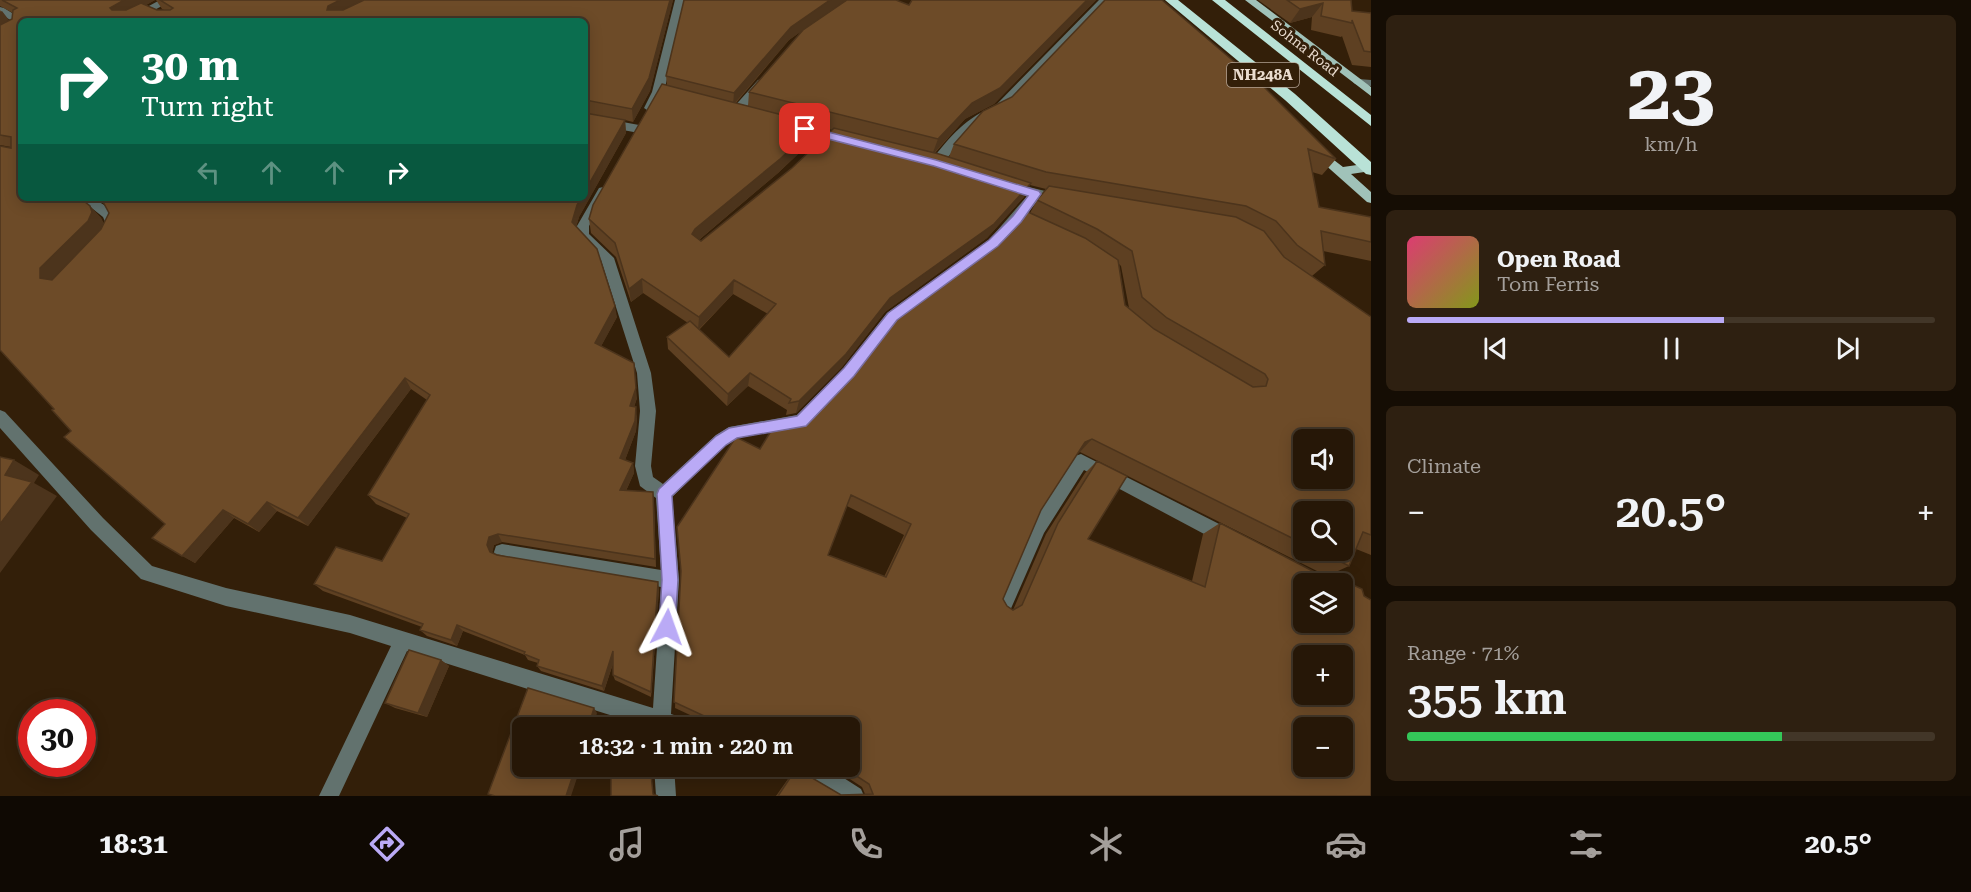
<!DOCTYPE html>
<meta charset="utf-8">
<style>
:root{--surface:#261707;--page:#2e2011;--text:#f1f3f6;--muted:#a49f9b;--line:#423628;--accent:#baaaf6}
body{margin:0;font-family:"Roboto Serif",serif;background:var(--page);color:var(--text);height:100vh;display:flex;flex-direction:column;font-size:22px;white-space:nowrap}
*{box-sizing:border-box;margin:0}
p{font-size:20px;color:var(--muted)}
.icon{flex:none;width:33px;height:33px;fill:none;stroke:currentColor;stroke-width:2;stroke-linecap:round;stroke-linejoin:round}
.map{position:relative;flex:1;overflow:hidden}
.sheet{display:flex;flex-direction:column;gap:15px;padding:15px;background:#150d04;width:600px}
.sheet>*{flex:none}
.banner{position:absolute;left:18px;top:18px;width:570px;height:183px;border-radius:9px;box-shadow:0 3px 15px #0003,0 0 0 2px var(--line);background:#0b6e4f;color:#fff;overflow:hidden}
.controls{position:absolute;left:1293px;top:429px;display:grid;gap:12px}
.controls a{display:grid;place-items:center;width:60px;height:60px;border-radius:9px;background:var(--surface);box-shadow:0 3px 15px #0003,0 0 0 2px var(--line);font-size:30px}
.speed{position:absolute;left:18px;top:699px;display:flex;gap:12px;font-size:30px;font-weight:700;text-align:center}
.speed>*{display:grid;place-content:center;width:78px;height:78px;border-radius:50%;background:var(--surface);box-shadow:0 3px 15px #0003,0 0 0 2px var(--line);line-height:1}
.speed .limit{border:9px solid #d22;background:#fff;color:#111}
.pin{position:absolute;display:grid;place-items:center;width:51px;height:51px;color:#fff;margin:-26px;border-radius:12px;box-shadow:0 3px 9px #0006}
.me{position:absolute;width:66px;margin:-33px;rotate:4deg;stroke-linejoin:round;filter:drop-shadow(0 0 4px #0008)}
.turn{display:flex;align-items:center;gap:21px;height:126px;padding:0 24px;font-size:27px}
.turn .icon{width:78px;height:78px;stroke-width:2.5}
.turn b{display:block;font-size:42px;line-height:51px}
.lanes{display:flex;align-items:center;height:57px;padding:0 24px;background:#0003;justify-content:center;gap:30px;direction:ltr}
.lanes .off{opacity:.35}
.big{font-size:45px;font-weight:600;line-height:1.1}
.sheet .card{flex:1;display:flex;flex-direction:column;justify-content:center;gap:9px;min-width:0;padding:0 21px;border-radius:9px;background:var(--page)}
.sheet .dial{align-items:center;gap:0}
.dial b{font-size:78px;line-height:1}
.song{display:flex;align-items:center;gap:18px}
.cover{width:72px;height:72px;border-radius:9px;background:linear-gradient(135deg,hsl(340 70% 55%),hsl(70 70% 35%))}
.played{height:6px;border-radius:3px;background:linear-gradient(90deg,var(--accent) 60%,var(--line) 60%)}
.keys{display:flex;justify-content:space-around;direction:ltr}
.heat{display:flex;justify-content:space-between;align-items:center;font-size:33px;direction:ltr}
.charge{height:9px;border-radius:4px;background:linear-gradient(90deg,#34c759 71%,var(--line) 0)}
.trip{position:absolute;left:512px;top:717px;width:348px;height:60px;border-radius:9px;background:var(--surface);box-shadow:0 3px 15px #0003,0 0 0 2px var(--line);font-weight:600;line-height:60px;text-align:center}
.tabs{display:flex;height:96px;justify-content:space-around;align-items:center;background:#0f0903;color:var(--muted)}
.tabs .icon{width:42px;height:42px}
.tabs .selected{color:var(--accent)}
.tabs b{font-size:27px;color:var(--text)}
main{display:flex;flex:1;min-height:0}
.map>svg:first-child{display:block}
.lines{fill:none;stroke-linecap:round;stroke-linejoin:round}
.minor{fill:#62726e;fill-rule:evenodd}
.major{fill:#a0c2b9;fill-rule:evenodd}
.highway{fill:#b9e2d7;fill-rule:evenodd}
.wall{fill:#5e4022;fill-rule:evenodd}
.shaded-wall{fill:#4c341c}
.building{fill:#6d4b28;stroke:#4c341c;stroke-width:1.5;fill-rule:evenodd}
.route{fill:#baaaf6;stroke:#796ea0;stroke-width:1.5}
.labels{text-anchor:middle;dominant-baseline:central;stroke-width:6;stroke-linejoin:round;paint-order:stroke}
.far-street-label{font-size:14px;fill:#eadccf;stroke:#331f09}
.shield{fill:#331f09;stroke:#b3a394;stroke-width:1.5}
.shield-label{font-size:15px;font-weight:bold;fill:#eadccf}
</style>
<main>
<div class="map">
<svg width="1371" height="796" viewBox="0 0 1371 796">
<rect width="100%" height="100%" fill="#331f09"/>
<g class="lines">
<!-- minor -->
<path class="minor" d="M160,0H173L134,21H121Z
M675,0H685L664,92L654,111L650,112L644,108L652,92Z
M1099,0H1110L1003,112L975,126L940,166H932V160C949,137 967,117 995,106Z
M0,7L4,8L25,21H21V26L0,14Z
M762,79L768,82L766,84L740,115H732V109L758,80Z
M1359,79L1371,80V86L1355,84L1353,82Z
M585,115L639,125L645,129L639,133L585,123Z
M798,124L848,136L850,139L844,143L794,131L792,128Z
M1009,182L1065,196L1067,199L1061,203L1040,198L999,246L897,321L854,376L806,426L737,438L726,445L672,497L679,580L671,714L692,721L694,728H651L407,651L339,796H319L391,646L350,633L226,606L141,579L91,530L0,428V410L5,412L103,518L152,566L226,588L350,615L653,708L661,587L502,560L496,558L494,552L496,546L502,544L661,570L656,498L640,486L635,466L640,411L637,373L601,260L576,235L577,226L599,188L603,187L609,191L589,226V234L614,258L651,373L656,411L651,466L653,477L663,484L716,435L729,427L797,415L844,368L887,313L989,240L1028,195L1005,189L1003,186Z
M79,198C97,198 112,206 118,224L113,236H103L102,233L106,224L103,217Z
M1081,454L1233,531L1235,537L1233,543L1227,545L1221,543L1084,470L1044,533L1009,613L1003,616L997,613L994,607L1032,522L1075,456Z
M654,766H674L676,796H656Z
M796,766H825L861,789L864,796H836L799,773Z"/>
<!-- major -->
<path class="major" d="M1245,0H1256L1371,87V96Z
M1317,147L1343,167L1371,163V171L1351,174L1371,192V203L1367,202L1313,154L1311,151Z"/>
<!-- highway -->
<path class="highway" d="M1165,0H1178L1295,94L1371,162V175L1366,174L1285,100Z
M1212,0H1225L1371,115V126Z"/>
</g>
<!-- wall -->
<path class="wall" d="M0,0H155L146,5L157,10H164L162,9L156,0H673L650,91L633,122L625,120L626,133L579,217L576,227L617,317L601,346L637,398L634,407L637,418L636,431L625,460L633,463L634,473L626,491L654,501L656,567L502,542L494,545L492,553L659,589L651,697L615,680L613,675V664L604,691L541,671L537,666L538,663L528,660L525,655L463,631L457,646L427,636L420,630L422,627L323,591L314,584L382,561L407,518L376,504L368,495L427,400L411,389L308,526L277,511L259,532L234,518L195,563L152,538L165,524L71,431L54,409L11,147L0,145V10L9,21L12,19L13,13L0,6ZM585,21V198H94L104,203L109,213L100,231L104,224L101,218L90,206L21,198Z
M684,0L909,5L912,0H1096L994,104L965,119L935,153L949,157L954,144L1012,97L1105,0L1336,159L1322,175L1312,172L1319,207L1371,217V261L1323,251L1325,265L1312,276L1371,317V555L1356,549L1349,566L1327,576L1080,452L1078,453L1041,510L1003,599L1007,606L1013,610L1046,534L1085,473L1097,461L1088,539L1192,581L1203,534L1220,523L1324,577L1342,580L1371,796H776L795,769L797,766H800L802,772L841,795L865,794L862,787L830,766H849V728H718L675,708L681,575L677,527L760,449L811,415L1030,213L1037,200L1046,189L1030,185L1024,197L987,238L885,312L842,367L796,413L786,415L787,410L748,386L727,406L668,349L667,337L688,323L643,293L631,302L616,257L591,233L589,219L667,85L666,76ZM803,30L749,92L748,106L736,103L789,40ZM817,126L832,130L792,168L701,241L699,240L778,173L815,138ZM1119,264L1121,266L1129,308L1125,305ZM733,294L768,314L729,357L699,330ZM847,506L904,535L884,577L828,555ZM1304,512L1342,550H1304Z
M1258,0H1351L1352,11L1371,13V67L1352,65L1342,36L1341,37L1311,30L1312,17L1290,23Z
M441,660L449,666L427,717L395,708L385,703Z"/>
<!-- shaded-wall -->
<path class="shaded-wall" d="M124,0H155L119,21L110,8Z
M340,0H371L333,19L327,10L328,6Z
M670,0H673L650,91L633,122L632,109Z
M830,0H847L789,40L733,105L734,93L791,27Z
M1087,0H1096L994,104L965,119L932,155L938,139L972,103Z
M1323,3L1312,17L1290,23L1300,9Z
M2,11L12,24L0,32V12Z
M625,120L626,133L579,217L574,234L572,222L577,205L581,198H585V191Z
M817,124L815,138L778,173L695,243L692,234L695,229Z
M1031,183L1024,197L987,238L885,312L842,367L796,413L799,401L890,298Z
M90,206L101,218L104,224L99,233L53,280L40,278V268Z
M642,279L643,293L631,302L629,289Z
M734,280L733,294L698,330L699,317Z
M615,306L617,317L597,354L595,343Z
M634,363L637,398L631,416L630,406Z
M750,373L748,386L727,406L728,394Z
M405,378L411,389L308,526L298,518Z
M636,407L637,418L636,431L622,468L620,458Z
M1092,439L1080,452L1073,455L1085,442Z
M14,460L39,475L34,483L57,496L0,573V524L5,475Z
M633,463L634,473L622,499L620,490Z
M267,502L277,511L259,532L248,524Z
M223,510L234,518L195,563L182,556Z
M498,534L502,542L494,545L492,553L490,552L487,545L489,537Z
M658,582L659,589L651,697V692Z
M457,625L463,631L457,646L451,640Z
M613,651L615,657L604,691L602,686Z
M441,660L449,666L427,717L418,713Z
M594,708L597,713L593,728H588Z
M576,766H581L571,796H566Z"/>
<!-- building -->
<path class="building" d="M2,0H124L110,8L112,10H126L141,3L157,10H170L173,8L160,0H340L328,6L327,10H343L364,0H670L649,78L632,109L585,100V21H21V198H80L90,206L92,212L88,221L40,268V278L52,280L101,229L109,213L101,198H581L577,205L572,222L597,249L615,306L595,343L634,363L636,388L630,406L636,407L635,421L620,458L633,463L620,490L653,492L655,559L498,534L489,537L487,545L490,552L497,555L658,582L651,692L613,675V651L602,686L537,666L539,660L524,654L525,652L457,625L451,640L420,630L423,624L314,584L336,547L382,561L409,514L368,495L430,395L405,378L298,518L267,502L248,524L223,510L182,556L152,538L165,524L64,437L71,431L52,410L54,409L0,350V146L11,148V137L0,135V25L12,19L13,10L17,8Z
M684,0H830L791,27L734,93L666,76Z
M847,0H896L909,5L912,0H1087L1000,88L972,103L938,139L749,92L803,30Z
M1105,0H1162L1265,88L1336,159L1308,149L1319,207L1371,217V242L1321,231L1325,265L1297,245L1276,221L1246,206L1046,172L954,144L983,111L1012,97Z
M1287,0H1351L1352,11L1371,13V52L1364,51L1352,20V23L1321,16L1323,3L1300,9Z
M662,84L817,124L780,159L695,229L692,234L701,241L792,168L834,128L939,154L1031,183L994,224L890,298L846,354L799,401L789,403L791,399L750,373L728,394L667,337L690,321L729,357L776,304L734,280L699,317L642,279L629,289L615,243L589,219L593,205Z
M585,113L625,120L585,191Z
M1049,186L1236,217L1264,231L1284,257L1371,317V535L1363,532L1349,566L1317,550H1342V512H1304V544L1092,439L1085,442L1041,510L1003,599L1007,606L1013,610L1022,605L1058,523L1097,461L1127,476L1088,539L1205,587L1220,523L1324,577H1344L1342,580L1362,589L1364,596L1371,600V796H778L798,766H800L802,772L841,795L873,794L869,784L841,766H849V728H762L755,724L753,728H730L674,702L681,571L677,527L736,437L760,449L777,421L811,415L860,364L904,308L1008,232L1028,212L1085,238L1118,260L1125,305L1154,329L1253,387L1266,386L1268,379L1265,374L1167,318L1142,297L1132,251L1097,229L1037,200ZM1304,440H1342V478H1304ZM851,495L911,524L886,577L828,555ZM1304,584H1342V622H1304ZM1304,656H1342V694H1304ZM1304,728H1342V766H1304Z
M0,457L14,460L5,475L32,482L0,524Z
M409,650L441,660L418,713L385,703Z
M528,688L594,708L588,728H522V766H576L566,796H495L488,794Z
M651,774L653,794L658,796H611V776Z"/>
<!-- route -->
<path class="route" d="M805,126L936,160L1039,191L1041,194L1021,222L998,246L897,320L854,376L806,426L737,438L726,445L672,496L678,580L675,627L673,633L667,635L661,633L659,627L662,580L657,494L659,489L716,436L729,428L797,416L844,368L888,313L989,240L1013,216L1028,196L934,166L801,132L800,129Z"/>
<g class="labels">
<!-- far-street labels -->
<g class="far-street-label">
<text transform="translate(1305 48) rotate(38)">Sohna Road</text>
</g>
<!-- shield labels -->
<rect class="shield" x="1227" y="63" width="72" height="24" rx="4.5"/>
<g class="shield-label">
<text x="1263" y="75">NH248A</text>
</g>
</g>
</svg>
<div class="controls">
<a><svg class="icon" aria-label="sound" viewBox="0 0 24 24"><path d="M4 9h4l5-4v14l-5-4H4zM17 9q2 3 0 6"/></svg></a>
<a><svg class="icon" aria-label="search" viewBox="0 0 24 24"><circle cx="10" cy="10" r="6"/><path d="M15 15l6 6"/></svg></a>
<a><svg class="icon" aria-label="layers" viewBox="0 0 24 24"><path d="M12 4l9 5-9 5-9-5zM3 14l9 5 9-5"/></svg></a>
<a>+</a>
<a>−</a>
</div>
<div class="speed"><div class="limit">30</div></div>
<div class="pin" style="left:805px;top:129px;background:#d93025"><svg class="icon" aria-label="arrive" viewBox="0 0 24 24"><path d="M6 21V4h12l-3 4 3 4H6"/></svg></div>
<svg class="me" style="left:667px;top:627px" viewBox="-20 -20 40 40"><path d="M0-17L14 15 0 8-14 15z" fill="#baaaf6" stroke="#fff" stroke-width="4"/></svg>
<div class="trip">18:32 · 1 min · 220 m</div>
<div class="banner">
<div class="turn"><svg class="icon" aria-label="right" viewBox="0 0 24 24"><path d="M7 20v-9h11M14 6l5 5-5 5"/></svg><div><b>30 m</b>Turn right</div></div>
<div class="lanes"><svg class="icon off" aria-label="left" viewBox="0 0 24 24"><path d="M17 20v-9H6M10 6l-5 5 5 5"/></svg><svg class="icon off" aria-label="ahead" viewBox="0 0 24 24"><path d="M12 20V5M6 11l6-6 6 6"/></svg><svg class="icon off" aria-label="ahead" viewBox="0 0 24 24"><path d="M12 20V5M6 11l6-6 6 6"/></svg><svg class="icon" aria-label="right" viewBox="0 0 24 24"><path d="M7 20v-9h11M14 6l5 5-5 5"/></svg></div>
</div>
</div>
<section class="sheet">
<div class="card dial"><b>23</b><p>km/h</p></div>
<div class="card">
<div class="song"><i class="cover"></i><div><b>Open Road</b><p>Tom Ferris</p></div></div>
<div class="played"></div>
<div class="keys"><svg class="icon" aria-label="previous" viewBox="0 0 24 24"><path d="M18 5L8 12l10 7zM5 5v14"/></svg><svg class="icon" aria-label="pause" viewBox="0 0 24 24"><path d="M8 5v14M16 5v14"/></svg><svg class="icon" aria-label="next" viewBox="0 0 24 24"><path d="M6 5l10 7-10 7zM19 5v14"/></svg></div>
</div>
<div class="card"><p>Climate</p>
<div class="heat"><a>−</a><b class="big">20.5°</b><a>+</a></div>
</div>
<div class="card"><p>Range · 71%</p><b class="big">355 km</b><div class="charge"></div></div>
</section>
</main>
<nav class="tabs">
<b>18:31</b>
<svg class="icon selected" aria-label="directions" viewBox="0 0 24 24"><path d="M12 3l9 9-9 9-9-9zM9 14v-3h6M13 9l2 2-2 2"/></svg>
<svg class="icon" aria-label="music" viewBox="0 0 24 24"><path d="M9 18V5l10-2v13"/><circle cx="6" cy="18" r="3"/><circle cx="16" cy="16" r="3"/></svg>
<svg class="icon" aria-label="phone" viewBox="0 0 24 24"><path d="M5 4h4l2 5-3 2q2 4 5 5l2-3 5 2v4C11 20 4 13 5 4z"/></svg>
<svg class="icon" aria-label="climate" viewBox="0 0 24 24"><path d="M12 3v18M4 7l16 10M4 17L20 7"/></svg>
<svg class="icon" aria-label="car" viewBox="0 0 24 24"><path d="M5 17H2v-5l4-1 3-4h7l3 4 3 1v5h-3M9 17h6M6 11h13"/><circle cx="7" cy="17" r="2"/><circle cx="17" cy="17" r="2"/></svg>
<svg class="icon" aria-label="filters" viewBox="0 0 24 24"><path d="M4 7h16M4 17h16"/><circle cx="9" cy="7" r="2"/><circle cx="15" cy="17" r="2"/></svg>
<b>20.5°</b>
</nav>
